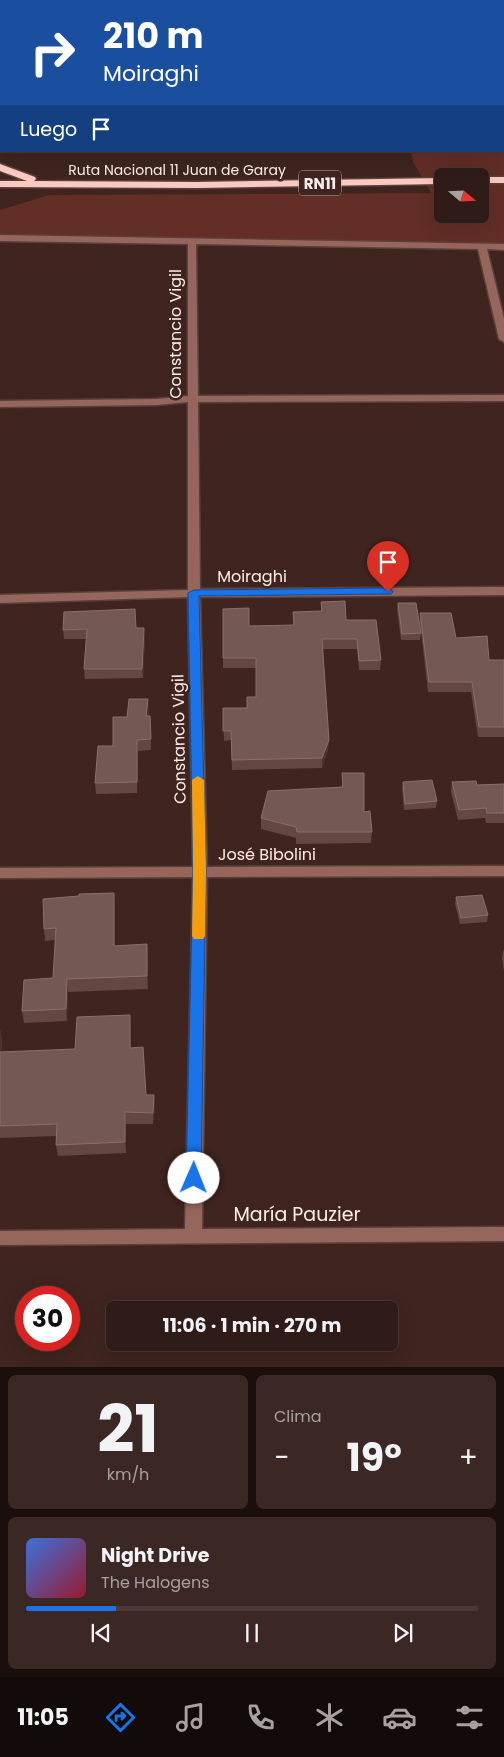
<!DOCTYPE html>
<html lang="es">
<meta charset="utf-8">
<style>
:root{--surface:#2f1b17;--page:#3b2824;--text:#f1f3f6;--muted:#a7a1a1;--line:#4a3936;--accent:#1a73e8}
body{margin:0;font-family:Poppins,sans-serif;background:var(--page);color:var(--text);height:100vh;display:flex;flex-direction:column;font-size:19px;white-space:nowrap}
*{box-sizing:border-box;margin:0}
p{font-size:16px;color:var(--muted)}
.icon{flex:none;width:28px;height:28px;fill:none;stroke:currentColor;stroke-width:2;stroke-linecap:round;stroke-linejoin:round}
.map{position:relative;height:1367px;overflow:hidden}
.details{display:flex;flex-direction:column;gap:8px;padding:8px;background:#1a0f0d;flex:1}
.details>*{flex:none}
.guide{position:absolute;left:0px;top:0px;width:505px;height:152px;box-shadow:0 5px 20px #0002,0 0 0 1px var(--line);background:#1a4fa0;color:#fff;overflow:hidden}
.needle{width:32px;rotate:109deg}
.tools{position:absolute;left:434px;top:168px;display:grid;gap:10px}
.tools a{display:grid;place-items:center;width:55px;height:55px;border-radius:8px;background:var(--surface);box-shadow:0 5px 20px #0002,0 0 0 1px var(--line);font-size:25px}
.speed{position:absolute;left:15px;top:1286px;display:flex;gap:10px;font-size:25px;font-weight:700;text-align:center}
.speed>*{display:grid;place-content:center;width:65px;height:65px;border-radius:50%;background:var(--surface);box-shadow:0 5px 20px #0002,0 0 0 1px var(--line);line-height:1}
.speed .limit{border:8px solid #d22;background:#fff;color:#111}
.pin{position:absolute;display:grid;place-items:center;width:42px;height:42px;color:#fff;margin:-51px -21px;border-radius:50% 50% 50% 0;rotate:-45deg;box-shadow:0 0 5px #0007}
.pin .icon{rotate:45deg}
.me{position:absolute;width:55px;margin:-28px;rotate:1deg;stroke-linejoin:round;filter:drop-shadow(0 0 4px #0008)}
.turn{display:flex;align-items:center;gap:18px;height:105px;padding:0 20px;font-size:22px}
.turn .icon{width:65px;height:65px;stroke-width:2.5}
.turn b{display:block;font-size:35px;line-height:42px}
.then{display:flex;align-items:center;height:48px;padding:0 20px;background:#0003;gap:10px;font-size:19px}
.big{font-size:38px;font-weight:700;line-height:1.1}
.details .tile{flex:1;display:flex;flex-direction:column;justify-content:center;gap:8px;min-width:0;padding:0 18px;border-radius:8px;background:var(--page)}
.details .dial{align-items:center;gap:0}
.dial b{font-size:65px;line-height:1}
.song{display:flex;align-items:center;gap:15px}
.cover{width:60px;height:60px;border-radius:8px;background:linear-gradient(135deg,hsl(220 70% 55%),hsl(350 70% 35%))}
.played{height:5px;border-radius:2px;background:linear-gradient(90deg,var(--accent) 20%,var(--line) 20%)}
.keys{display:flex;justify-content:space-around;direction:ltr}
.heat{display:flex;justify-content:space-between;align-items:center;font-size:28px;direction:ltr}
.details .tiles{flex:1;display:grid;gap:8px;grid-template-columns:1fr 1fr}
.tile:last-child{grid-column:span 2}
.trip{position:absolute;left:106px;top:1301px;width:292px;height:50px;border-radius:8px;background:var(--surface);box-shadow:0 5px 20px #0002,0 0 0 1px var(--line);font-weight:700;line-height:50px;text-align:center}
.tab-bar{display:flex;height:80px;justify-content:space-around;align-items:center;background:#130b09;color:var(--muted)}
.tab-bar .icon{width:35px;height:35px}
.tab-bar .selected{color:var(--accent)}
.tab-bar b{font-size:22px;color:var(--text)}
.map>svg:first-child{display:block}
.green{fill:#622e26;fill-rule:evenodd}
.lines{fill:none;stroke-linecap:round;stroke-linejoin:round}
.street-casing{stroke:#5a403b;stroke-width:3}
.highway-casing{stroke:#5a403b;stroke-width:3}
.street{fill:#96665d;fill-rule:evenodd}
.highway{fill:#facac0;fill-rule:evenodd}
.wall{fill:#644642}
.shaded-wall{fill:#4e312c}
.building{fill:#745853;stroke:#8a6f6b}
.route{fill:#1a73e8;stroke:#114b97}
.slow{fill:#f59e0b}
.labels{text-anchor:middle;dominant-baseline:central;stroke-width:5;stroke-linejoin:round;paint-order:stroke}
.far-street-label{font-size:14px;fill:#ffece8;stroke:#3f241f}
.shield{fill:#3f241f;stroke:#c5b0ac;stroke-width:1}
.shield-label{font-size:15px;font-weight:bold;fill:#ffece8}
.street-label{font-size:16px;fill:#ffece8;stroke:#3f241f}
.near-street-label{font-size:19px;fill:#ffece8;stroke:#3f241f}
</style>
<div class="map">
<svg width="504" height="1367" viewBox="0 0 504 1367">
<rect width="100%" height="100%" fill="#3f241f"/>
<!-- green -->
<path class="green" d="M431,0H504V247L0,238V210L49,195L431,193L413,162L411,151H504V1ZM442,176H480V214H442Z"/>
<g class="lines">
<defs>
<path id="street" d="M0,33H1V37H0Z
M0,235L504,244V250L487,249L504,319V342L499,339L478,249L196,244L198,396L504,395V401L198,402L200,589L504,587V595L200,597L207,867L504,866V876L207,877L202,1229L504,1227V1241L0,1245V1231L185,1229L193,877L0,878V868L193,867L188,597L0,603V595L188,590V402L156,405L0,407V401L156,399L188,396V244L0,241Z"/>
<path id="highway" d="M0,164L35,177L36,179L34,181L197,182L442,178V184L197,188L0,187V181H27L0,171Z
M480,177H504V183H480Z"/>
</defs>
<!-- street casing -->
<use href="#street" class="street-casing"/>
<!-- highway casing -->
<use href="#highway" class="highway-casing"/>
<!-- street -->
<use href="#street" class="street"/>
<!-- highway -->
<use href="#highway" class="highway"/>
</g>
<!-- wall -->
<path class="wall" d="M1,39V75H0V44Z
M321,602L346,620L381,660L380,670H359L357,649H322L329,740L328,750L322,768L232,770L231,740L224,741L223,708H247L256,697V668H223V609L249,626L293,625V612L321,611Z
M398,603L421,633L420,640H401L397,610Z
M420,613L456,638L489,660H504V737H478L471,692H428L420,623Z
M136,628L145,637L143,678L85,679L84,669L87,639H64L63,630Z
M149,710L148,716H150L151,750L138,751L137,793L96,794L95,783L113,746Z
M342,773L364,812L372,832L371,843L296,844V838L261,829V818L342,787Z
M403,782L437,801L436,808L404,810L402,789Z
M452,782L477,785L504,784V823H486L485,818L458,820L451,792Z
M456,897L488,915L487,922L460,924L455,904Z
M115,905V946L147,944L148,989L68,992L67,1021L24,1023L22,1011L53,978L55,940L45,941L44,929Z
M504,950V971L502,959L503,951Z
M131,1027V1048L146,1095H154L155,1106L153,1124H126V1153L58,1156L56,1145L57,1136L0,1138V1029L2,1041L1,1052L75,1049Z"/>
<!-- shaded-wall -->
<path class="shaded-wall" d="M144,628L145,637L143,678L142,669Z
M148,699L149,710L147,726L146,716Z
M137,740L138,751L137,793Z
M329,740L328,750L322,768V758Z
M114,893L115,905V958L114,946Z
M147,944L148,956V989L147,976Z
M67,979L68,992L67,1021L66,1009Z
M130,1015L131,1027V1059L130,1048Z
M0,1029L2,1041L1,1063L0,1059Z
M154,1095L155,1106L153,1124V1113Z
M125,1112L126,1124V1153L125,1142Z"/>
<!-- building -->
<path class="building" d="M56,0H72L71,1H56Z
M1,39V67H0V44Z
M345,601L346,620H376L381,660L359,661L357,639H322L329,740L322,758L232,760L231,731H223V708H247V697H256V658H223V609L249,608V626L294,625L293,612L322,611L321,602Z
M398,603H416L421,633L402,634Z
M135,609L136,628H144L142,669H84L87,629L63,630L64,612Z
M420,613H451L456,638L487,636L489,660H504V727H479L472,682H429Z
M129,699H148L146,716H150L151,739L137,740V782L95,783L98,746H113V717H127Z
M342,773H364V812L370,811L372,832H297L296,827L261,818L268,791L343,787Z
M432,780L437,801L405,804L403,782Z
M476,781L477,785L504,784V813H487L486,808L459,810L452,782Z
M114,893V946L147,944V976L67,979L66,1009L22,1011L24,980L53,978L56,928L44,929L43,899L79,896V894Z
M482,895L488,915L461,918L456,897Z
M130,1015V1048L143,1047L146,1095H154L153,1113L125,1112V1142L56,1145L57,1124L0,1126V1052L75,1049L77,1017Z"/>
<!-- route -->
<path class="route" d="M388,588L391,589L393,592L391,594L199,596L206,871L201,1178L199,1182L194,1184L188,1182L186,1178L193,871L188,593L194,590Z"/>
<!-- slow -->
<path class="slow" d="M198,776L204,780L206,871L205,936L203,939H194L192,936L193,871L192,780Z"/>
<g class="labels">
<!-- far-street labels -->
<g class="far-street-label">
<text x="177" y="170">Ruta Nacional 11 Juan de Garay</text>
</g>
<!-- shield labels -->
<rect class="shield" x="299" y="170.5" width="42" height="25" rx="4"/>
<g class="shield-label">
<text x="320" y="183">RN11</text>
</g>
<!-- street labels -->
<g class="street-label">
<text transform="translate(175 334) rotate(-90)">Constancio Vigil</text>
<text x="252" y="576">Moiraghi</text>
<text transform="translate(179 739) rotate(-91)">Constancio Vigil</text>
<text x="267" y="854">José Bibolini</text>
</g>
<!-- near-street labels -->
<g class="near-street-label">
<text x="297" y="1214">María Pauzier</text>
</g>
</g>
</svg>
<div class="tools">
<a><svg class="needle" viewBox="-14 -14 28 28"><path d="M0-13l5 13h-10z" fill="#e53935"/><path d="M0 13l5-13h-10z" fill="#a7a1a1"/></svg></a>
</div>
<div class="speed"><div class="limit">30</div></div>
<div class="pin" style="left:388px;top:592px;background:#d93025"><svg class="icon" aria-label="arrive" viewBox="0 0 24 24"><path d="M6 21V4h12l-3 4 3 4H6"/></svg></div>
<svg class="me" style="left:194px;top:1178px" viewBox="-20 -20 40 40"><circle r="19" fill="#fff"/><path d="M0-13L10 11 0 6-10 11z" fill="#1a73e8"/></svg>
<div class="trip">11:06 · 1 min · 270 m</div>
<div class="guide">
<div class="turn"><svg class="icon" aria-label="right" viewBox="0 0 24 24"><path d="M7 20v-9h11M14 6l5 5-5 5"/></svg><div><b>210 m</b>Moiraghi</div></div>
<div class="then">Luego<svg class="icon" aria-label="arrive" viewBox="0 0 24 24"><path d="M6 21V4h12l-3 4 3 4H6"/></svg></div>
</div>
</div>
<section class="details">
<div class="tiles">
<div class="tile dial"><b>21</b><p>km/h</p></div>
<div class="tile"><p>Clima</p>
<div class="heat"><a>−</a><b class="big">19°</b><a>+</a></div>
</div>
<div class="tile">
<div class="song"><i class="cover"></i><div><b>Night Drive</b><p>The Halogens</p></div></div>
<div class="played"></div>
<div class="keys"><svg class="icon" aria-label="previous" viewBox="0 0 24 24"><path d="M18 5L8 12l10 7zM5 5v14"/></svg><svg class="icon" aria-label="pause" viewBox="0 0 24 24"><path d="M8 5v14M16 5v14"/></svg><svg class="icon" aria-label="next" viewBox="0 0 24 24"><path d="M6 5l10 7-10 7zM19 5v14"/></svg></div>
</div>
</div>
</section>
<nav class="tab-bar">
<b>11:05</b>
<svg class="icon selected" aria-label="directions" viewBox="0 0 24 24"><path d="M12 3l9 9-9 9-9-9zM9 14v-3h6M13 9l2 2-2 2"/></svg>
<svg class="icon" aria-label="music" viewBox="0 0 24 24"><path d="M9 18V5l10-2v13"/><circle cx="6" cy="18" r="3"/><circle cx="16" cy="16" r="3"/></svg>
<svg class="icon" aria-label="phone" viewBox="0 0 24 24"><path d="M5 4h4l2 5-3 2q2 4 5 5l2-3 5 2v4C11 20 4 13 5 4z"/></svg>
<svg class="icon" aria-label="climate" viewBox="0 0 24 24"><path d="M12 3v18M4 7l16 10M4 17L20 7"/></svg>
<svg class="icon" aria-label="car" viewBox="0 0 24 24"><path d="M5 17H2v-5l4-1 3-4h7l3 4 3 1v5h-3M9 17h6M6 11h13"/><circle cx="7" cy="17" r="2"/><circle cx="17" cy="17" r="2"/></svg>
<svg class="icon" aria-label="filters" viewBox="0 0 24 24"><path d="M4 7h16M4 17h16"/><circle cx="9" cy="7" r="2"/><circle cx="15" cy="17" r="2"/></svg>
</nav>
